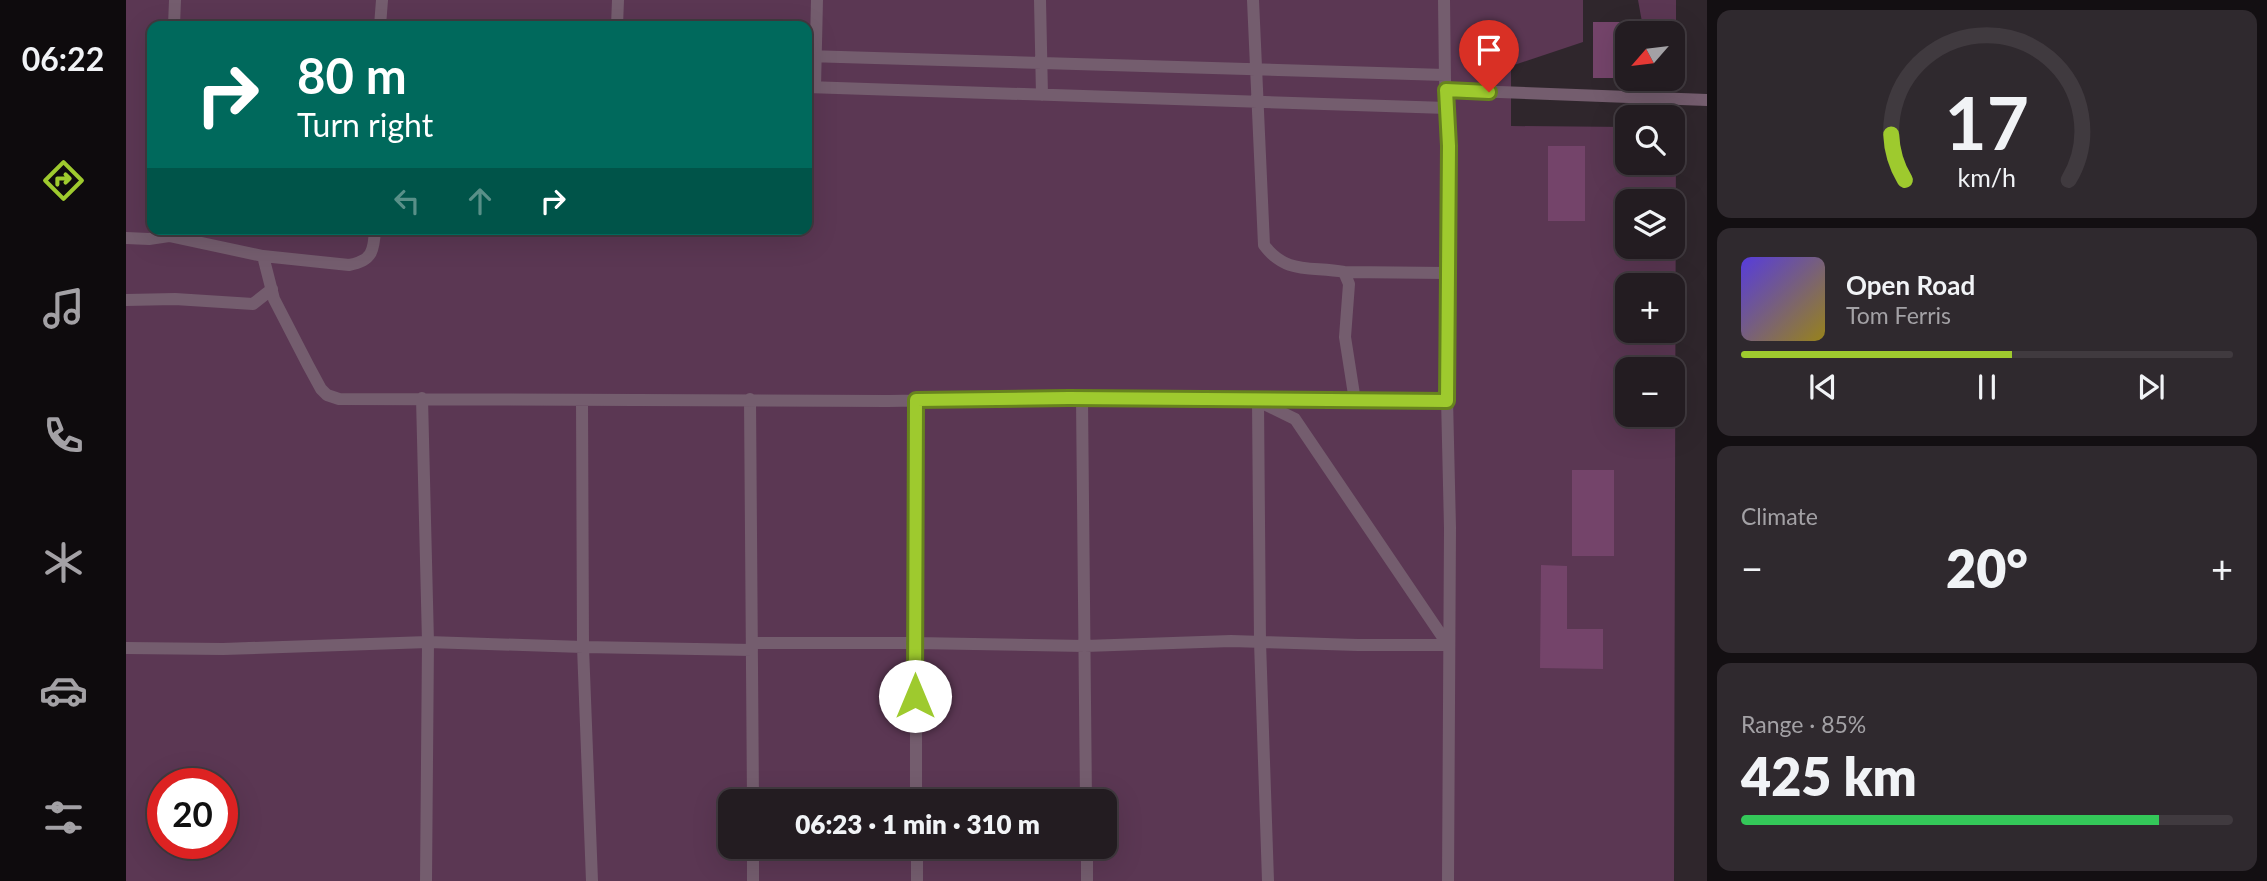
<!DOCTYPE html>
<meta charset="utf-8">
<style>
:root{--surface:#231c21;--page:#2f292e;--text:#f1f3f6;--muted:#a3a1a5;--line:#403a3f;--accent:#9eca2e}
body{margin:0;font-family:Lato,sans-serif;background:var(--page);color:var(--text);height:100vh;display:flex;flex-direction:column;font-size:26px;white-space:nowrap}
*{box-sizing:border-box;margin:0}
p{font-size:23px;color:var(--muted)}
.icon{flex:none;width:38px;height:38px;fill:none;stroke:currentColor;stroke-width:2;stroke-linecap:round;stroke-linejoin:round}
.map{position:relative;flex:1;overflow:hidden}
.side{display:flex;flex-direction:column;gap:10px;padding:10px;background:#130f12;width:560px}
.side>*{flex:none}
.top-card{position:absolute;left:21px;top:21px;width:665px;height:214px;border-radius:14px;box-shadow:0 7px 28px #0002,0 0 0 2px var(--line);background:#00695c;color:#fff;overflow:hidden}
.needle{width:46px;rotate:242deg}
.tools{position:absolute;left:1489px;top:21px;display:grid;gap:14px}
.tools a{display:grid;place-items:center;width:70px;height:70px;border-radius:14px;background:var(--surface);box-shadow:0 7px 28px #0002,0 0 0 2px var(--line);font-size:35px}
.speed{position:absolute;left:21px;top:768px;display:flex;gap:14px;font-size:35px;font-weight:700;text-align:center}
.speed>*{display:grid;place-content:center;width:91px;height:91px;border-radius:50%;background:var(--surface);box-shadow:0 7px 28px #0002,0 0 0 2px var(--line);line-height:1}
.speed .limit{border:10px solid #d22;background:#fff;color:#111}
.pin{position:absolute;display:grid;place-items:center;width:60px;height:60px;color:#fff;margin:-72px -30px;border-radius:50% 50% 50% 0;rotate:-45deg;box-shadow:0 0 7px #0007}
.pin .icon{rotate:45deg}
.me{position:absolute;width:77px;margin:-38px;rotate:0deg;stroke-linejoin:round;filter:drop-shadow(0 0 5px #0008)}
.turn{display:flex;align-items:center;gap:24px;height:147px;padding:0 35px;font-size:32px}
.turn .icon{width:91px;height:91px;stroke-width:2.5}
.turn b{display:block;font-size:49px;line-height:60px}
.lanes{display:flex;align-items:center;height:66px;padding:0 35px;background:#0003;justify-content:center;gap:35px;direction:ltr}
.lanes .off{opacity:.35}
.big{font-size:52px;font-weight:800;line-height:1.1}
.side .tile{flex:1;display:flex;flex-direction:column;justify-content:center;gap:10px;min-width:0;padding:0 24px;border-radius:14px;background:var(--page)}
.side .dial{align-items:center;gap:0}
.dial svg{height:182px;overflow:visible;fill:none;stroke:var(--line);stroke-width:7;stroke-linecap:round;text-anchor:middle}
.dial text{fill:var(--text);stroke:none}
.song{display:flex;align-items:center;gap:21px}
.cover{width:84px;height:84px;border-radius:10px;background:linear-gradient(135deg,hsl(250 70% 55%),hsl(50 70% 35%))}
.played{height:7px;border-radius:4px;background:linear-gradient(90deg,var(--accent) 55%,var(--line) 55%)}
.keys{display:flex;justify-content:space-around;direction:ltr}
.heat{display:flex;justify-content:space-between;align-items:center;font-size:38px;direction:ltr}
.charge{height:10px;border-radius:5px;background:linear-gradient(90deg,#34c759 85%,var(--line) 0)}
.trip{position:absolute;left:592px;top:789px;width:399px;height:70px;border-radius:14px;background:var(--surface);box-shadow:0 7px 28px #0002,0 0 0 2px var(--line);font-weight:800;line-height:70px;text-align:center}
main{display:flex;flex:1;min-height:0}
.tab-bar{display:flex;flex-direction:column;width:126px;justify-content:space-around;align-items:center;background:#0e0b0d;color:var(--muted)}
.tab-bar .icon{width:49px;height:49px}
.tab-bar .current{color:var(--accent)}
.tab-bar b{font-size:32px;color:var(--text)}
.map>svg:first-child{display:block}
.green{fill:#5b3753;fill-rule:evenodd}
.building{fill:#74446a}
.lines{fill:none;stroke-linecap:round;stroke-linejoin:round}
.service{stroke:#745d6e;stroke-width:12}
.route-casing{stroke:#67831e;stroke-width:18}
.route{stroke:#9eca2e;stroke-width:12}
</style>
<main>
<nav class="tab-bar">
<b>06:22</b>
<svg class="icon current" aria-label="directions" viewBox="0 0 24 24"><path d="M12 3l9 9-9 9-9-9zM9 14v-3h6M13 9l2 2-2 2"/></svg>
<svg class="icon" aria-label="music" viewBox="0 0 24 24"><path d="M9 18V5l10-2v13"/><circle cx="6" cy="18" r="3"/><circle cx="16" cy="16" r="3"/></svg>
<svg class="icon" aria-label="phone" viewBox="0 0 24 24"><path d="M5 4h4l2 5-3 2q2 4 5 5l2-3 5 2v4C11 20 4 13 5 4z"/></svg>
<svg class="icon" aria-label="climate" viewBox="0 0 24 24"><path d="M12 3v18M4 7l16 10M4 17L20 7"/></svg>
<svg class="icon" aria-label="car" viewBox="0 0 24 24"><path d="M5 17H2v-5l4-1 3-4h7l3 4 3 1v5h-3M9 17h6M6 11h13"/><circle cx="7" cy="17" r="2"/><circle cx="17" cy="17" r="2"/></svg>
<svg class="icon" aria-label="filters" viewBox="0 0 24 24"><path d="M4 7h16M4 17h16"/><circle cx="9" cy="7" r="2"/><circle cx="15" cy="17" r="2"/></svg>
</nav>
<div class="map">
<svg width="1581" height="881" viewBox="0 0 1581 881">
<rect width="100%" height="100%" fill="#2f262c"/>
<!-- green -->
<path class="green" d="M0,0H1457V42L1385,66V126L1501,127L1502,163H1547V127H1550L1548,881H0ZM26,26H681V229H26ZM1502,201H1547V247H1502ZM1502,285H1547V331H1502ZM1502,369H1547V415H1502ZM37,784H96V844H37ZM604,802H978V847H604Z
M1512,0H1550V80H1526L1547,79V33H1518Z"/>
<!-- building -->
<path class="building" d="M1467,22H1497L1496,78H1467Z
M1422,146H1459V221H1422Z
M1446,470H1488V556H1446Z
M1415,565L1441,566V629H1477V669L1414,668Z"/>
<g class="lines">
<!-- service -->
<path class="service" d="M914,0L916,95
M1127,0L1138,245C1160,275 1185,266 1218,272L1223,284L1219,337L1229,401
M1318,0L1319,80L1323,146L1320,355L1324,528L1322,881
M48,26L49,0
M254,26L256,0
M491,26L492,0
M681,56L1319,75
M681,87L1321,108
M689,87L691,0
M1320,90L1581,100
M0,238L23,239L43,236L137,256L223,265C246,261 248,251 249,229
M137,256L148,299L182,365L195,389L201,395L213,399L762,401L943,398L1321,401
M1218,272L1321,273
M0,300L49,299L127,304L146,289
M296,398L302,642L300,881
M624,399L627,802
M956,399L960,802
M456,400L457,647L466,881
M790,400V802
M626,643H789L959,646L1105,641L1232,645H1322
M0,648L97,649L302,642L457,647L626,650
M627,847V881
M791,847V881
M961,847V881
M1142,881L1134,642L1132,401L1169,419L1322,645"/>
</g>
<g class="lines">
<defs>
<path id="route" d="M789,696L790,400L943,398L1321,401L1323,146L1320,90L1363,92"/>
</defs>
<!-- route casing -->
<use href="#route" class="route-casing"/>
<!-- route -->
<use href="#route" class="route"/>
</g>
</svg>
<div class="tools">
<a><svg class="needle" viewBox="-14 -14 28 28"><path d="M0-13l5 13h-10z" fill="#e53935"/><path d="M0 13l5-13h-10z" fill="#a3a1a5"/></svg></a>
<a><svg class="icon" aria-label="search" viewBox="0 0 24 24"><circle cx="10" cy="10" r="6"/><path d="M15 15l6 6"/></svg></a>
<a><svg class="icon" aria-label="layers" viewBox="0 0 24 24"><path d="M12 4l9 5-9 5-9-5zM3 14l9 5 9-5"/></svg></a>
<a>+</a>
<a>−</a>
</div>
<div class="speed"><div class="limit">20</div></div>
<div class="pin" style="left:1363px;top:92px;background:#d93025"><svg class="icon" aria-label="arrive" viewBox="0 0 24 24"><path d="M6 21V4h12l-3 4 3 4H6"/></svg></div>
<svg class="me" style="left:789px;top:696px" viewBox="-20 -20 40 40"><circle r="19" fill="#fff"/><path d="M0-13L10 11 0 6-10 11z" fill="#9eca2e"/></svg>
<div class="trip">06:23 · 1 min · 310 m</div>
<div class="top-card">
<div class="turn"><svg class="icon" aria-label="right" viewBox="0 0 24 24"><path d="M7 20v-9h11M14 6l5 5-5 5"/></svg><div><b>80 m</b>Turn right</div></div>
<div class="lanes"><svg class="icon off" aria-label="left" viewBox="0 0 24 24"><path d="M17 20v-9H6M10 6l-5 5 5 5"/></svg><svg class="icon off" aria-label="ahead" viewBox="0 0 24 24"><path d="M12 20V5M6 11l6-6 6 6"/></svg><svg class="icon" aria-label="right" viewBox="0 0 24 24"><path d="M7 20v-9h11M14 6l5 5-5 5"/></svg></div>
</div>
</div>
<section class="side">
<div class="tile dial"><svg viewBox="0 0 100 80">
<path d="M14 69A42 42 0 1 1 86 69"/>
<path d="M14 69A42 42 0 0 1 8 49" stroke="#9eca2e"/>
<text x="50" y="56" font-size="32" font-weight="700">17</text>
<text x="50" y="72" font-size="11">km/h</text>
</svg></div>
<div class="tile">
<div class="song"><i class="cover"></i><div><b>Open Road</b><p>Tom Ferris</p></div></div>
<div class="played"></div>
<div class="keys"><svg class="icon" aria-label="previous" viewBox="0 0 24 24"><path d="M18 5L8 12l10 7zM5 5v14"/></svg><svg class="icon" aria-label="pause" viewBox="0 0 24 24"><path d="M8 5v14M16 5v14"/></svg><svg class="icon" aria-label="next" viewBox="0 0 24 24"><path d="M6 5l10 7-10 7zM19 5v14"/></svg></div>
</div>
<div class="tile"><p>Climate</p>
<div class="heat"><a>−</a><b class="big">20°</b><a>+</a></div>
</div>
<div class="tile"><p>Range · 85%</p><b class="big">425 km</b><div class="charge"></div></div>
</section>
</main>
